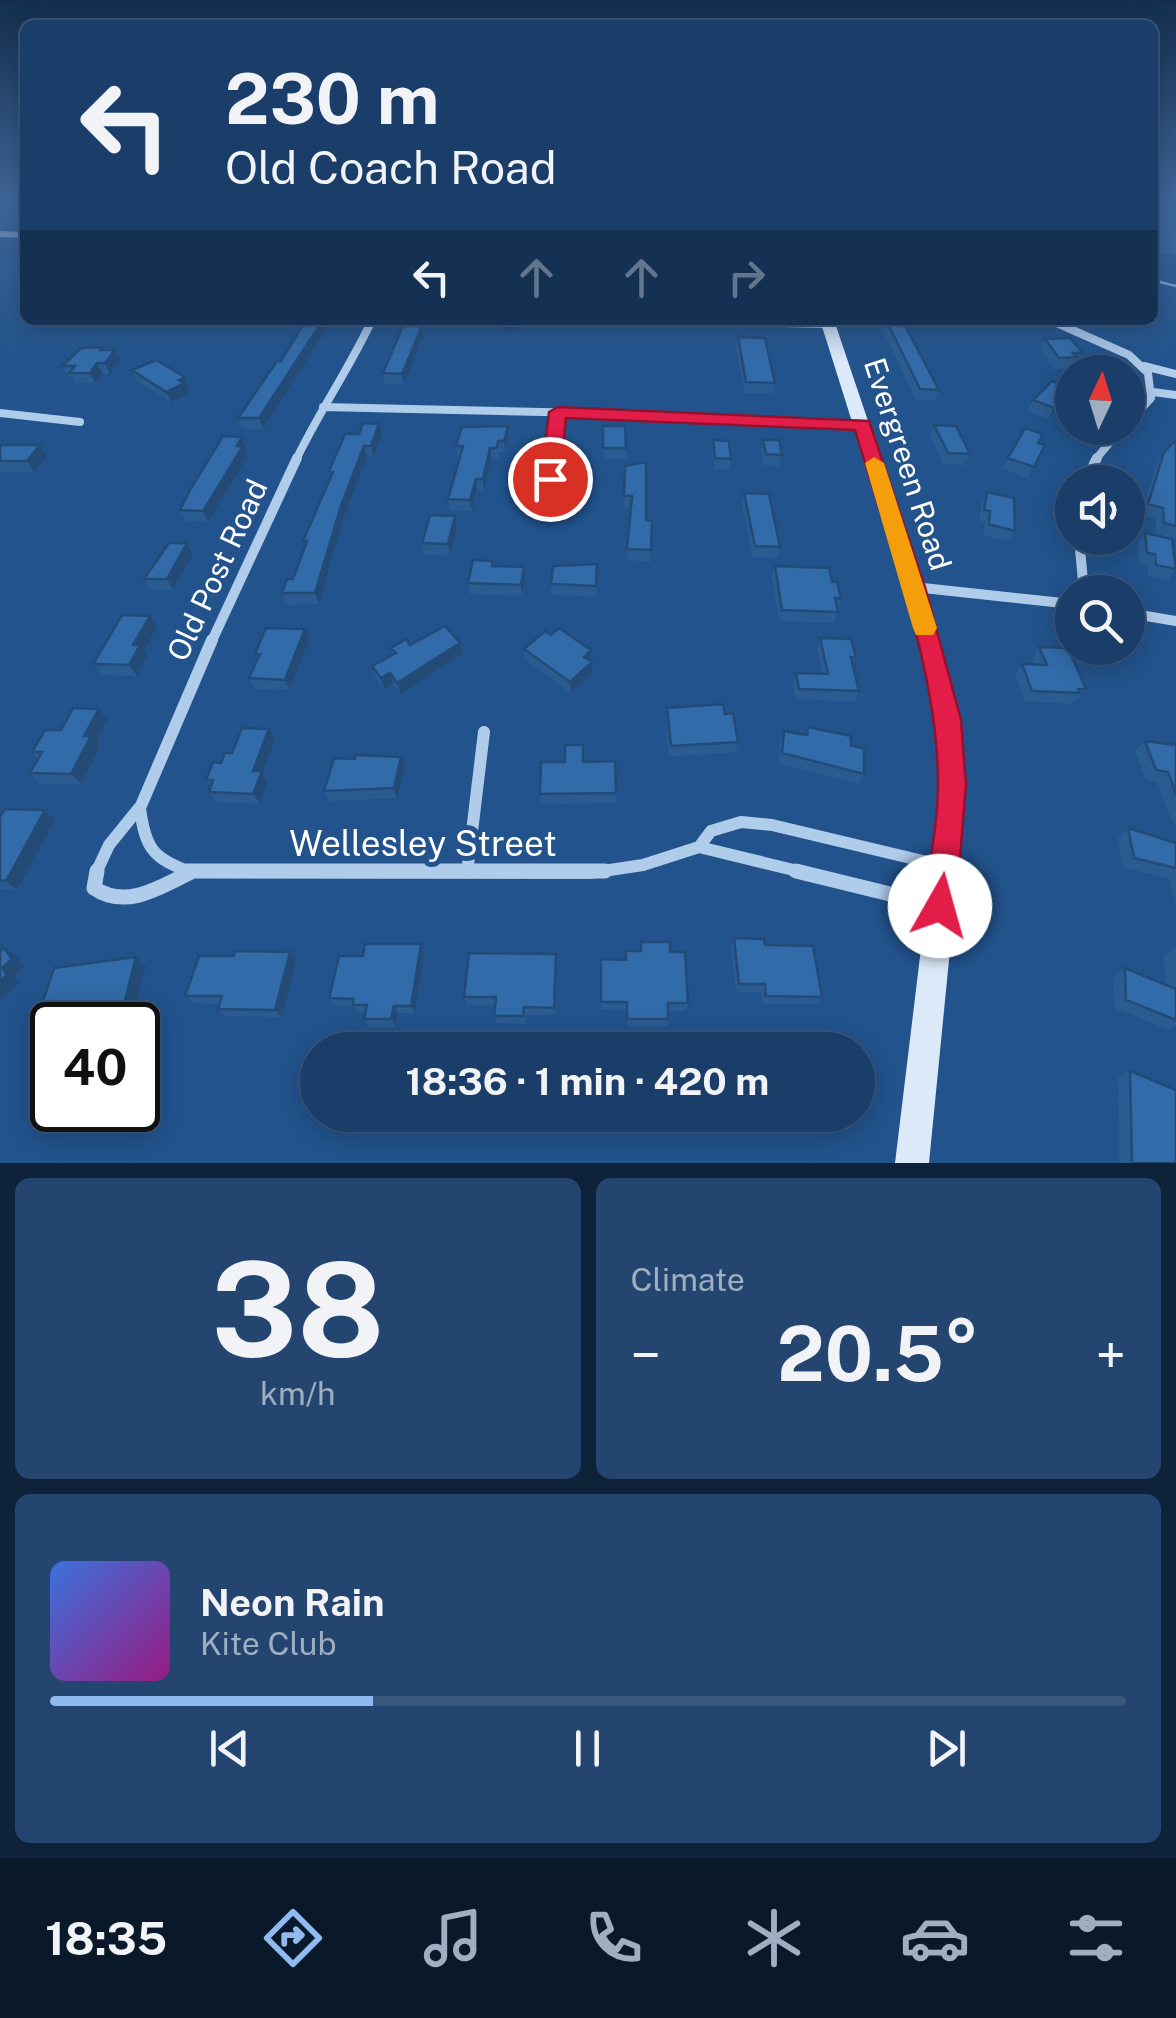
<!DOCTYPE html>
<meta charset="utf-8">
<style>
:root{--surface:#1a3e69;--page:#23456f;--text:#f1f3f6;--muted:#9faec0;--line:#38577d;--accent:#90b9f0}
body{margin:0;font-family:"Public Sans",sans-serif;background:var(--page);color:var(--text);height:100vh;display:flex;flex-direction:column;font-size:38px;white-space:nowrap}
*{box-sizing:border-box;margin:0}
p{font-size:32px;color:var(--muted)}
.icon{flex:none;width:55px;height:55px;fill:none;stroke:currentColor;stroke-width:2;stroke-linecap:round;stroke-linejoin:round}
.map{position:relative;height:1163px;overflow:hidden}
.panel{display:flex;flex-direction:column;gap:15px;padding:15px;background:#0e223a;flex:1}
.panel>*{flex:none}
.guide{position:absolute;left:20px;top:20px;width:1138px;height:305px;border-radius:15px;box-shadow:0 5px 25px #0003,0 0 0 2px var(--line);background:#1a3e69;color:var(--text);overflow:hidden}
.needle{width:65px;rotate:4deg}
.tools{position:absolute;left:1055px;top:355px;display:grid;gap:20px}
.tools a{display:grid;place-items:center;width:90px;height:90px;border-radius:50%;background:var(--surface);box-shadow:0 5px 25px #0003,0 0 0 2px var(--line);font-size:50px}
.speed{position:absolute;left:30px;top:1002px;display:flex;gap:20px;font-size:50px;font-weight:700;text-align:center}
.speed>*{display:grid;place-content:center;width:130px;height:130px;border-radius:50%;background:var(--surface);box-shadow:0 5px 25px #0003,0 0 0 2px var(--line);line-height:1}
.speed .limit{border:5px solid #111;border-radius:15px;background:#fff;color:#111}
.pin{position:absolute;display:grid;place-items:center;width:85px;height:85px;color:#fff;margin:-42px;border:5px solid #fff;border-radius:50%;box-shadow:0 2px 10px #0007}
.me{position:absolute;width:110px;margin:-55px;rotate:7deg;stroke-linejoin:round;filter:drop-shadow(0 0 8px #0008)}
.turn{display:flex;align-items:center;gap:35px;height:210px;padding:0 40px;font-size:45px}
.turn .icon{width:130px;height:130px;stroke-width:2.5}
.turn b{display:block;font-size:70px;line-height:85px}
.lanes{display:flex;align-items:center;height:95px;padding:0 40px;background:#0003;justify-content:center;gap:50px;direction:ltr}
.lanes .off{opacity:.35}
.big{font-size:75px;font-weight:700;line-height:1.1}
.panel .tile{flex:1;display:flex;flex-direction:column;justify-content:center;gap:15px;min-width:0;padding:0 35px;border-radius:15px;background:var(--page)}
.panel .dial{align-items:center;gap:0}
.dial b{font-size:130px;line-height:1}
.song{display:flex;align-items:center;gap:30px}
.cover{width:120px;height:120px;border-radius:15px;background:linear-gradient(135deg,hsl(220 70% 55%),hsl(310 70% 35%))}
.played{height:10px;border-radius:5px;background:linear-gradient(90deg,var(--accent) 30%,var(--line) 30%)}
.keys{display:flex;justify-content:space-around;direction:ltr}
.heat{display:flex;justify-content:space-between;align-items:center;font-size:55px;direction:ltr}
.panel .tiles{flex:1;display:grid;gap:15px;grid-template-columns:1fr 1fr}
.tile:last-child{grid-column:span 2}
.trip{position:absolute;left:300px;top:1032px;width:575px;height:100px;border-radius:50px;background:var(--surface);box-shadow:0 5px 25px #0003,0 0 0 2px var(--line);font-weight:700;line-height:100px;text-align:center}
.menu{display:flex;height:160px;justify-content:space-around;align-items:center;background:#0a192a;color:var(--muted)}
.menu .icon{width:70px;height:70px}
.menu .current{color:var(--accent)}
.menu b{font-size:45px;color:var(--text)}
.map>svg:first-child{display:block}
.green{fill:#2c66a4}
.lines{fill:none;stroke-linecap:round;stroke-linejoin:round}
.stream{stroke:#a3c7ec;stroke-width:2.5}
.street-far3{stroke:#b0cceb;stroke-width:8}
.street-far2{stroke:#b0cceb;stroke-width:10}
.street-far1{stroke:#b0cceb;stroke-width:12}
.street{stroke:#b0cceb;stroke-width:15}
.secondary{fill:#dbe9f9;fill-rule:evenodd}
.wall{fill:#2b5c91}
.shaded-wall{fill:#234b76}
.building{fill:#326ba9;stroke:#234b76;stroke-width:2.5}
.route{fill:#e11d48;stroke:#92132f;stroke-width:2.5}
.slow{fill:#f59e0b}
.labels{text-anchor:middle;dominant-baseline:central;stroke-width:10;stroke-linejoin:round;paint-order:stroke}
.street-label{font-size:30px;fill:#fff;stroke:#22538c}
.near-street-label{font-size:35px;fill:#fff;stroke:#22538c}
</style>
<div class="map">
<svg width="1176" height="1163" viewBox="0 0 1176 1163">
<rect width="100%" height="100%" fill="#22538c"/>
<!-- green -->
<path class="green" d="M1153,200H1176V254H1153Z"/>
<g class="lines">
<!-- stream -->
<path class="stream" d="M1152,280L1176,286"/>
<!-- street-far3 -->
<path class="street-far3" d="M651,320L828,324
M1050,320L1129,355L1148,373L1151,398L1128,423
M1144,366L1176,374
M1153,392L1176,395
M323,407L632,414L862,425
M0,413L80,422
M296,460C319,412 349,369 372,320
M553,460L558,412
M1095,460L1122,428"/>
<!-- street-far2 -->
<path class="street-far2" d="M1085,482L1097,458
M547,513L553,458
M1079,538L1084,592
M914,587L1072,604
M1128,613L1176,621
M211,643L297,458"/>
<!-- street-far1 -->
<path class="street-far1" d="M212,640L140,808C145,848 153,859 191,872L590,873L643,865L699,847L711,831L741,822L772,825L944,866
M699,847L806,873
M96,873L109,845L139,808
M467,873L484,732"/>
<!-- street -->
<path class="street" d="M97,871L94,888C126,910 161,887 191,872
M187,871H605
M796,871L935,905"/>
<!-- secondary -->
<path class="secondary" d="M0,231L25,232V238L0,237Z
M820,320H834L924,587L954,699L962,746L964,808L929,1163H895L938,808V746L932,699L904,587Z"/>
</g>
<!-- wall -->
<path class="wall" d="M306,320H332L263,429H242L238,418L281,361Z
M416,320H439L437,324H417Z
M497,320H519L520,331L503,334Z
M878,320H902L939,390L935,400H916Z
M423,336L404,384H385L383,373Z
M738,337L775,383L773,393H745L736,348Z
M1045,339L1083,353L1078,363H1074L1072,368L1054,369L1041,349Z
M104,350L120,360L110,374H103L95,383H75L72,377H68L62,366Z
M132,370L185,377L189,388L187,389L189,394L171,402L137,381Z
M1072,389L1067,400L1048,419L1028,411L1033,400Z
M934,425L970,454L965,465L943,464L930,436Z
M508,426V437L505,452H500L498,459H491L484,490H477L472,511H450L448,499L460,457H458L456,446Z
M603,426L626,448V459H603Z
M382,435L373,457H367L344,517L319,604L286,605L282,593L293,579L305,546L303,541L331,478L329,471Z
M713,440L731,459L729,470L714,469L712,451Z
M763,440L782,455L779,466L763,465L761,450Z
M1176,440V540L1156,534V519L1141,515L1157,463L1164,452Z
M1038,443L1045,445L1028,478L1003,469L1008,458Z
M0,445H40L47,456L34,472H0Z
M246,448L245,450L247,457L208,522L186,521L180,510Z
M625,466L646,520L652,521L650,562L627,560L631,508L624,507Z
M987,492L1015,531L1009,542L983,535L985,522L979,521L982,503Z
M744,493L780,547L777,558L753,557L742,504Z
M455,516L457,527L450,556L424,554L422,543Z
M1145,533L1176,569L1167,581L1148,576L1147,566L1139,564L1138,544Z
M187,543L193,555L173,590H151L144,579Z
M597,564L596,597L551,595V584Z
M775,566L832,582L841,599L834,623L779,621L772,577Z
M525,578L522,596L470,594L468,583Z
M157,627L144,650L147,656L137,676L101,675L93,664Z
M551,635L591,650L592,673L571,693L525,660L524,649Z
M820,638L856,657L853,665L859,691L854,702L795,699L793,684L796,673L822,674L817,650Z
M309,640L290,690L255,689L249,678L257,659L255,654Z
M460,643L462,654L401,694L393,684L384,689L375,677L372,666L393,654L391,648Z
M1039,647L1086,689L1078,700H1075L1071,704L1025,701L1015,675L1022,664H1035L1032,658Z
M667,708L725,714L738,742L736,752L669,757L666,719Z
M107,720L96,742L100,747L81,784H40L30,773L38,759L32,752L61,730Z
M808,727L851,746L864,774L859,784L779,764L780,741L784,731L805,735Z
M269,729L275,740L262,773L267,782L260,804L216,802L209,792L211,787L206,780L232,753Z
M1145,741L1176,745V824H1173L1157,782L1146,781L1135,751Z
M401,757L405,767L397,798L329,801L324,791Z
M583,762L616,793V803L541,804L540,794Z
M45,810L55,820L17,890L0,889V817Z
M1128,828L1176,843V909L1170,879L1123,867L1118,838Z
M734,938L765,945L822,997L817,1004H762L761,992H736L731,947Z
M641,942L670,952L688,1003L686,1011H668L667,1026H627L626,1010L601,1009V959L625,960L626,951H640Z
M421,944L424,953L415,1013H398L396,1027H369L364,1019L365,1013H358L353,1006H335L329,998L363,956Z
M1176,947V1026L1169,1030L1114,1008L1113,977L1125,968L1166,985L1164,955Z
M290,952L296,960L282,1017L226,1016L218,1009L219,1004L194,1003L185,996L234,956Z
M556,954L555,1015H525V1024L496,1023L494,1016L495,1005H467L464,997Z
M136,957L146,966L131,1024L55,1025L56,1022L50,1023L38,1016Z
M1130,1071L1176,1163H1119L1118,1078Z"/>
<!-- shaded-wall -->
<path class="shaded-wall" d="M323,320H332L263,429L259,418Z
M519,321L520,331L503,334L502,323Z
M422,326L423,336L404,384L402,374Z
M115,350L120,360L110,374L105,363Z
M97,363L103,374L95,383L90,373Z
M185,377L189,388L187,389L189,394L171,402L166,392L179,380Z
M1072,389L1067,400L1048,419L1054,408Z
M379,424L382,435L373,457L371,446Z
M508,426V437L505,452L504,441Z
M242,437L247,457L208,522L203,511Z
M40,445L47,456L34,472L27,461Z
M364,446L367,457L344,517L319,604L315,593L341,506Z
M490,448L491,459L484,490L483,479Z
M476,479L477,490L472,511L470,500Z
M455,516L457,527L450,556L448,544Z
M187,543L193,555L173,590L167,579Z
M524,567L525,578L522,596L521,585Z
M150,616L157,627L144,650L147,656L137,676L129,665L133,645Z
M305,629L309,640L290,690L285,680Z
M460,643L462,654L401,694L397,683Z
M591,650V661L584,668V657Z
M592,662V673L571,693L570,682Z
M390,673L393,684L384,689L381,678Z
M99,709L107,720L96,742L100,747L81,784L71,774L84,736Z
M269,729L275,740L262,773L267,782L260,804L253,794V771Z
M401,757L405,767L397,798L394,788Z
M45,810L55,820L17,890L6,881Z
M421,944L424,953L415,1013L411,1006Z
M4,948L16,956L24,967L14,976L20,983L0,1000V981Z
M290,952L296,960L282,1017L275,1010Z
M136,957L146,966L131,1024L121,1016Z
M394,1006L398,1013L396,1027L391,1019Z"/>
<!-- building -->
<path class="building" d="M306,320H323L259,418H238L277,361H281Z
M501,320H519V321L502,323Z
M886,320H902L939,390L920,389Z
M403,326H422L402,374L383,373Z
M738,337L765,338L775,383L746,382Z
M1070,338L1083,353H1073L1077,357L1059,358L1045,339Z
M102,347L100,350H115L105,363H97L90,373H69L75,366H62L81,348Z
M156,360L185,377L179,380L184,383L166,392L132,370Z
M1052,381L1072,389L1054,408L1033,400Z
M363,423L379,424L371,446H364L341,506L315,593H282L287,579H293L307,541H303L333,472L329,471L345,434H359Z
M934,425L956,426L970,454L948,453Z
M508,426L504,441H498L497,448H490L483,479H476L470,500L448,499L463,446H456L462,427Z
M603,426H625L626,448H603Z
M1025,428L1043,434L1038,443L1045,445L1034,467L1008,458Z
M223,436L242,437L237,446H243L203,511L180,510L190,490Z
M713,440L729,441L731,459L715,458Z
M763,440H779L782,455L766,454Z
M1176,440V526L1164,523L1163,508L1148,504L1164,452Z
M0,445H40L27,461H0Z
M646,462V520L652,521L651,550L627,549L632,496H624L625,466Z
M987,492L1014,498L1015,531L989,524L990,511L984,510Z
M744,493L769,494L780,547L755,546Z
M430,515L455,516L448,544L422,543Z
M1145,533L1172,539L1176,569L1156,565L1155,554L1147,553Z
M169,543H187L167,579H144Z
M473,560L493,561L492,566L524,567L521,585L468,583Z
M597,564L596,586L551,584L553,566Z
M775,566L829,568L832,582H837L841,599L835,598L838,612L782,610Z
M122,615L150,616L133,645H140L129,665L93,664Z
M445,626L460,643L397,683L390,673L381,678L372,666L396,653L391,648L406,639L410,645Z
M266,628L305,629L285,680L249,678L260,654H255Z
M559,628L591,650L584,657L592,662L570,682L524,649L545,631L551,635Z
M820,638L851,639L856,657H851L859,691L799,689L796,673L828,674Z
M1039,647L1068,648L1086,689H1078L1080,693L1032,691L1022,664L1047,665Z
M723,704L725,714L733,713L738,742L671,746L667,708Z
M73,708L99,709L84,736H91L71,774L30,773L42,752H32L45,730H61Z
M808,727L851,736V746L864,748V774L782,753L784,731L807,735Z
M242,728L269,729L253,771H262L253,794L209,792L213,780H206L213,762L221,763L225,753H232Z
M1145,741L1176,745V794L1168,772L1156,770Z
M565,745H583V762L615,761L616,793L540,794L541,762H565Z
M356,755L401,757L394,788L324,791L334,758L355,759Z
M5,809L45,810L6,881L0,880V817Z
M1128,828L1176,843V868L1134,858Z
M734,938L764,939L765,945L813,946L822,997L766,996L765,984H739Z
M641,942H670V952H685L688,1003H668V1019H627V1002H601V959L626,960V951H641Z
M365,944H421L411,1006H394L391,1019H364L367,1005H353L354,999L329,998L339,956H363Z
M4,948L12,959L2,968L7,975L0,981V951Z
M235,951L290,952L275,1010L218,1009L222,996H185L199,956H234Z
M469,953L556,954L554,1008L524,1007L523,1016H494L496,997H464Z
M136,957L121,1016L104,1019L102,1025H75L76,1022L55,1025L59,1013L38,1016L54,968Z
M1125,968L1176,989V1020L1126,1000Z
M1130,1071L1176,1090V1163H1132Z"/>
<!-- sky -->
<linearGradient id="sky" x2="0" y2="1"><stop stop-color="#132e4d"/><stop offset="0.55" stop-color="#3e6699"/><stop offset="1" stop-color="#3e6699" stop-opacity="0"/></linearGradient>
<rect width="1176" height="363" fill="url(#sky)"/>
<!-- route -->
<path class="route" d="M558,407L869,421L925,587L961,720L966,785L956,906L951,917L940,922L929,917L924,906C929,865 938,823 938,783C938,670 887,538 855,430L566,418L560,479L550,486L541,479L549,412Z"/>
<!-- slow -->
<path class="slow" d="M874,457L884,463L937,628L933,635H916L913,628L865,463Z"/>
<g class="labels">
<!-- street labels -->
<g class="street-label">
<text transform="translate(908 464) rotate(72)">Evergreen Road</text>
<text transform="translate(217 570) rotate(-65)">Old Post Road</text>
</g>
<!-- near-street labels -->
<g class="near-street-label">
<text x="423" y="843">Wellesley Street</text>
</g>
</g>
</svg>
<div class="tools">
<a><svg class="needle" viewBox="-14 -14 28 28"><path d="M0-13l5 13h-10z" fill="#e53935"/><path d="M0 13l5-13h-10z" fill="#9faec0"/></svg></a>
<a><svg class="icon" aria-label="sound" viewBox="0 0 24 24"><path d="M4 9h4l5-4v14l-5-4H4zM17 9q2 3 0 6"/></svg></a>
<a><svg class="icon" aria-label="search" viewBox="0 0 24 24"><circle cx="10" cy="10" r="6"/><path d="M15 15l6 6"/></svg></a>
</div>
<div class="speed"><div class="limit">40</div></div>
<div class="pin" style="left:550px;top:479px;background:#d93025"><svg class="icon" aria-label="arrive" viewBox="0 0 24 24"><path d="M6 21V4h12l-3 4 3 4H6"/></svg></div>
<svg class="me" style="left:940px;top:906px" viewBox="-20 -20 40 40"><circle r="19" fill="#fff"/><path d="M0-13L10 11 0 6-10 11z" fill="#e11d48"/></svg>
<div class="trip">18:36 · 1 min · 420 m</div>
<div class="guide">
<div class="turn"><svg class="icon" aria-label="left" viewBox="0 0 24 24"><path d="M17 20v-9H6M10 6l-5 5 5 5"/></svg><div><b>230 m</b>Old Coach Road</div></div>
<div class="lanes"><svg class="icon" aria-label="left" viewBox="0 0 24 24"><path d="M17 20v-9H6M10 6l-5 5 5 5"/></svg><svg class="icon off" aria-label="ahead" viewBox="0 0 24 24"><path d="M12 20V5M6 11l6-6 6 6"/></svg><svg class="icon off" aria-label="ahead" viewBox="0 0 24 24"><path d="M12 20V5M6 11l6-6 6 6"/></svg><svg class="icon off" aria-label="right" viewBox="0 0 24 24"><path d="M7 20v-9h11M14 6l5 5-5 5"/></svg></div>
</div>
</div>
<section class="panel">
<div class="tiles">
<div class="tile dial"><b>38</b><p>km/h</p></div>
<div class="tile"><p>Climate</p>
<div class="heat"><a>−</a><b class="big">20.5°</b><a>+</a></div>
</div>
<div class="tile">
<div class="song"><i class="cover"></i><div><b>Neon Rain</b><p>Kite Club</p></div></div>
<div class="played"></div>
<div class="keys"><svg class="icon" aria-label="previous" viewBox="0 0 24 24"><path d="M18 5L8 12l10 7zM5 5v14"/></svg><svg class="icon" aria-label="pause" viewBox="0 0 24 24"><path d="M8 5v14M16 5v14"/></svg><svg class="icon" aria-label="next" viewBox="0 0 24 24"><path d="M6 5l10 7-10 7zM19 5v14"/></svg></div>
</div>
</div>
</section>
<nav class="menu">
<b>18:35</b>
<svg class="icon current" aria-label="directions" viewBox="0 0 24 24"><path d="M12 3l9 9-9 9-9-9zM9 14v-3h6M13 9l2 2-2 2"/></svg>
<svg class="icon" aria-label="music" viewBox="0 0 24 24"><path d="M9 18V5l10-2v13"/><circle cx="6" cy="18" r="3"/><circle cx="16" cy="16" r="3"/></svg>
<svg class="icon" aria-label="phone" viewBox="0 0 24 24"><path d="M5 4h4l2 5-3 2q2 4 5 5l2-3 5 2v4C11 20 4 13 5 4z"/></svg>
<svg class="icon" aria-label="climate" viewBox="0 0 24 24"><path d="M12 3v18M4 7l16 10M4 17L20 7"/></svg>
<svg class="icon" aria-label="car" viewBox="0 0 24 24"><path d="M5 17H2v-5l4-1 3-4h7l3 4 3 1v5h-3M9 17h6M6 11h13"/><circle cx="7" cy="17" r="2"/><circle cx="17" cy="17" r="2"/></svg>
<svg class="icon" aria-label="filters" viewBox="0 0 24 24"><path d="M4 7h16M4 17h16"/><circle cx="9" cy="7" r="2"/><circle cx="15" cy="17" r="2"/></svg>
</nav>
